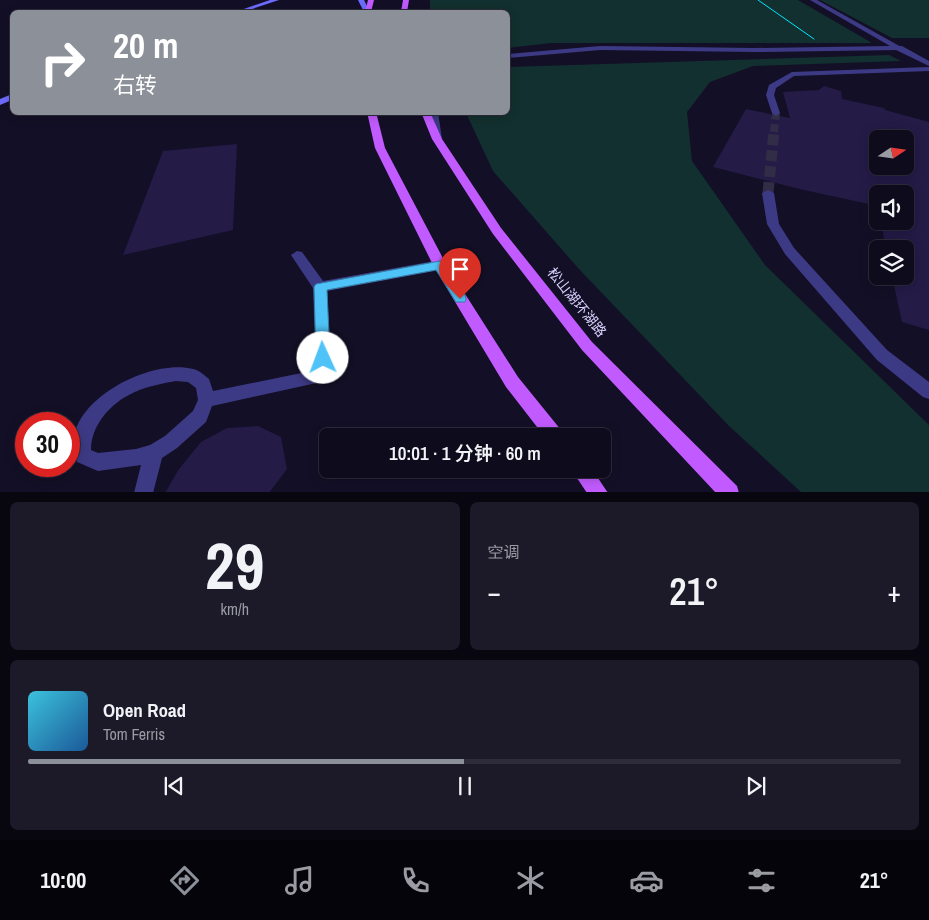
<!DOCTYPE html>
<html lang="zh">
<meta charset="utf-8">
<style>
:root{--surface:#0e0b1c;--page:#1c1929;--text:#f1f3f6;--muted:#9b9ba3;--line:#2e2b3b;--accent:#8c9099}
body{margin:0;font-family:"Archivo Narrow","Noto Sans SC",sans-serif;background:var(--page);color:var(--text);height:100vh;display:flex;flex-direction:column;font-size:19px;white-space:nowrap}
*{box-sizing:border-box;margin:0}
p{font-size:16px;color:var(--muted)}
.icon{flex:none;width:28px;height:28px;fill:none;stroke:currentColor;stroke-width:2;stroke-linecap:round;stroke-linejoin:round}
.map{position:relative;height:492px;overflow:hidden}
.sheet{display:flex;flex-direction:column;gap:10px;padding:10px;background:#08060f;flex:1}
.sheet>*{flex:none}
.top-card{position:absolute;left:10px;top:10px;width:500px;height:105px;border-radius:8px;box-shadow:0 2px 12px #0003,0 0 0 1px var(--line);background:#8c9099;color:#fff;overflow:hidden}
.needle{width:32px;rotate:77deg}
.fabs{position:absolute;left:869px;top:130px;display:grid;gap:10px}
.fabs a{display:grid;place-items:center;width:45px;height:45px;border-radius:8px;background:var(--surface);box-shadow:0 2px 12px #0003,0 0 0 1px var(--line);font-size:25px}
.speed{position:absolute;left:15px;top:412px;display:flex;gap:10px;font-size:25px;font-weight:700;text-align:center}
.speed>*{display:grid;place-content:center;width:65px;height:65px;border-radius:50%;background:var(--surface);box-shadow:0 2px 12px #0003,0 0 0 1px var(--line);line-height:1}
.speed .limit{border:8px solid #d22;background:#fff;color:#111}
.pin{position:absolute;display:grid;place-items:center;width:42px;height:42px;color:#fff;margin:-51px -21px;border-radius:50% 50% 50% 0;rotate:-45deg;box-shadow:0 0 5px #0007}
.pin .icon{rotate:45deg}
.me{position:absolute;width:55px;margin:-28px;rotate:358deg;stroke-linejoin:round;filter:drop-shadow(0 0 4px #0008)}
.turn{display:flex;align-items:center;gap:18px;height:105px;padding:0 20px;font-size:22px}
.turn .icon{width:65px;height:65px;stroke-width:2.5}
.turn b{display:block;font-size:35px;line-height:42px}
.big{font-size:38px;font-weight:600;line-height:1.1}
.sheet .widget{flex:1;display:flex;flex-direction:column;justify-content:center;gap:8px;min-width:0;padding:0 18px;border-radius:8px;background:var(--page)}
.sheet .dial{align-items:center;gap:0}
.dial b{font-size:65px;line-height:1}
.song{display:flex;align-items:center;gap:15px}
.cover{width:60px;height:60px;border-radius:8px;background:linear-gradient(135deg,hsl(190 70% 55%),hsl(210 70% 35%))}
.played{height:5px;border-radius:2px;background:linear-gradient(90deg,var(--accent) 50%,var(--line) 50%)}
.keys{display:flex;justify-content:space-around;direction:ltr}
.heat{display:flex;justify-content:space-between;align-items:center;font-size:28px;direction:ltr}
.sheet .tiles{flex:1;display:grid;gap:10px;grid-template-columns:1fr 1fr}
.widget:last-child{grid-column:span 2}
.trip{position:absolute;left:319px;top:428px;width:292px;height:50px;border-radius:8px;background:var(--surface);box-shadow:0 2px 12px #0003,0 0 0 1px var(--line);font-weight:600;line-height:50px;text-align:center}
.tabs{display:flex;height:80px;justify-content:space-around;align-items:center;background:#06040b;color:var(--muted)}
.tabs .icon{width:35px;height:35px}
.tabs .selected{color:var(--accent)}
.tabs b{font-size:22px;color:var(--text)}
.map>svg:first-child{display:block}
.green{fill:#12302f}
.building{fill:#241b47;fill-rule:evenodd}
.lines{fill:none;stroke-linecap:round;stroke-linejoin:round}
.minor-tunnel-far1{stroke:#312d47;stroke-width:8;stroke-dasharray:8 4.5;stroke-linecap:butt}
.minor-tunnel{stroke:#312d47;stroke-width:11;stroke-dasharray:11 5;stroke-linecap:butt}
.minor{fill:#3d3a85;fill-rule:evenodd}
.tertiary{fill:#3d3a85;fill-rule:evenodd}
.secondary{fill:#6f6bff;fill-rule:evenodd}
.primary{fill:#c25bff;fill-rule:evenodd}
.tram{stroke:#00e5ff;stroke-width:1}
.route{fill:#4fc3f7;stroke:#337fa1}
.labels{text-anchor:middle;dominant-baseline:central;stroke-width:5;stroke-linejoin:round;paint-order:stroke}
.street-label{font-size:14px;fill:#d9d4ff;stroke:#130f26}
</style>
<div class="map">
<svg width="929" height="493" viewBox="0 0 929 493">
<rect width="100%" height="100%" fill="#130f26"/>
<!-- green -->
<path class="green" d="M430,0H798L872,43H551L508,48V12H430Z
M820,0H929V38H892Z
M889,55L901,61L753,66L710,82L687,112L692,161L765,265L929,425V492H801L729,426L578,268L493,171L466,113L508,112V67Z"/>
<!-- building -->
<path class="building" d="M824,86L841,91L842,99L884,108L885,110L929,122V330L902,322L892,276H905V249H886L881,221H905V194H878V206L804,190L713,167L746,109L770,114L776,118L779,116L790,118L783,92L819,90ZM878,139H905V166H878Z
M237,144L233,230L123,255L163,151Z
M258,426L281,437L287,469L269,493H165L179,469L201,442L227,428Z"/>
<g class="lines">
<!-- minor-tunnel-far1 -->
<path class="minor-tunnel-far1" d="M774,132L776,113"/>
<!-- minor-tunnel -->
<path class="minor-tunnel" d="M768,193L774,131"/>
<!-- minor -->
<path class="minor" d="M896,46H902L929,61V66L896,50Z
M929,67V71L794,76L776,88L774,95L780,113L776,116L772,113L766,95L769,85L792,72Z
M768,190L774,193L779,224L794,248L887,350L929,382V399L923,397L877,360L785,254L767,224L762,193Z
M297,251L302,252L323,281L440,260L445,262L447,265L445,268L440,270L327,291L332,375L330,380L212,406L206,422L177,448L162,458L153,493H134L141,465L98,471L77,462C53,408 147,357 193,369C199,370 204,375 209,379L213,391L316,370L313,288L291,255ZM176,381L188,382L196,388L198,400L193,411L165,436L150,445L136,449L98,453L91,450C91,438 95,428 102,418C121,393 146,386 176,381Z"/>
<!-- tertiary -->
<path class="tertiary" d="M810,0H817L903,48L899,50L755,52L600,50L508,58V54L600,46L755,48L890,46Z
M429,112H438L442,139L440,141L437,142L432,139Z"/>
<!-- secondary -->
<path class="secondary" d="M270,0H279L243,12H235Z
M358,0H364L370,12H364Z
M12,94V100L0,105V99Z"/>
<!-- primary -->
<path class="primary" d="M368,0H374L371,12H365Z
M403,0H409L407,12H401Z
M367,112H376L385,148L446,264L518,377L561,430L564,436H544L506,387L433,265L375,148Z
M421,112H430L442,139L501,228L592,342L737,486L739,493H716L582,350L493,234L432,139Z
M571,469H592L608,493H587Z"/>
<!-- tram -->
<path class="tram" d="M758,0L814,39"/>
</g>
<!-- route -->
<path class="route" d="M440,261L444,263L465,295L466,299L465,302H456L436,270L327,290L330,358L328,362L323,364L318,362L316,358L314,287L316,284Z"/>
<g class="labels">
<!-- street labels -->
<g class="street-label">
<text transform="translate(577 302) rotate(51)">松山湖环湖路</text>
</g>
</g>
</svg>
<div class="fabs">
<a><svg class="needle" viewBox="-14 -14 28 28"><path d="M0-13l5 13h-10z" fill="#e53935"/><path d="M0 13l5-13h-10z" fill="#9b9ba3"/></svg></a>
<a><svg class="icon" aria-label="sound" viewBox="0 0 24 24"><path d="M4 9h4l5-4v14l-5-4H4zM17 9q2 3 0 6"/></svg></a>
<a><svg class="icon" aria-label="layers" viewBox="0 0 24 24"><path d="M12 4l9 5-9 5-9-5zM3 14l9 5 9-5"/></svg></a>
</div>
<div class="speed"><div class="limit">30</div></div>
<div class="pin" style="left:460px;top:299px;background:#d93025"><svg class="icon" aria-label="arrive" viewBox="0 0 24 24"><path d="M6 21V4h12l-3 4 3 4H6"/></svg></div>
<svg class="me" style="left:323px;top:358px" viewBox="-20 -20 40 40"><circle r="19" fill="#fff"/><path d="M0-13L10 11 0 6-10 11z" fill="#4fc3f7"/></svg>
<div class="trip">10:01 · 1 分钟 · 60 m</div>
<div class="top-card">
<div class="turn"><svg class="icon" aria-label="right" viewBox="0 0 24 24"><path d="M7 20v-9h11M14 6l5 5-5 5"/></svg><div><b>20 m</b>右转</div></div>
</div>
</div>
<section class="sheet">
<div class="tiles">
<div class="widget dial"><b>29</b><p>km/h</p></div>
<div class="widget"><p>空调</p>
<div class="heat"><a>−</a><b class="big">21°</b><a>+</a></div>
</div>
<div class="widget">
<div class="song"><i class="cover"></i><div><b>Open Road</b><p>Tom Ferris</p></div></div>
<div class="played"></div>
<div class="keys"><svg class="icon" aria-label="previous" viewBox="0 0 24 24"><path d="M18 5L8 12l10 7zM5 5v14"/></svg><svg class="icon" aria-label="pause" viewBox="0 0 24 24"><path d="M8 5v14M16 5v14"/></svg><svg class="icon" aria-label="next" viewBox="0 0 24 24"><path d="M6 5l10 7-10 7zM19 5v14"/></svg></div>
</div>
</div>
</section>
<nav class="tabs">
<b>10:00</b>
<svg class="icon selected" aria-label="directions" viewBox="0 0 24 24"><path d="M12 3l9 9-9 9-9-9zM9 14v-3h6M13 9l2 2-2 2"/></svg>
<svg class="icon" aria-label="music" viewBox="0 0 24 24"><path d="M9 18V5l10-2v13"/><circle cx="6" cy="18" r="3"/><circle cx="16" cy="16" r="3"/></svg>
<svg class="icon" aria-label="phone" viewBox="0 0 24 24"><path d="M5 4h4l2 5-3 2q2 4 5 5l2-3 5 2v4C11 20 4 13 5 4z"/></svg>
<svg class="icon" aria-label="climate" viewBox="0 0 24 24"><path d="M12 3v18M4 7l16 10M4 17L20 7"/></svg>
<svg class="icon" aria-label="car" viewBox="0 0 24 24"><path d="M5 17H2v-5l4-1 3-4h7l3 4 3 1v5h-3M9 17h6M6 11h13"/><circle cx="7" cy="17" r="2"/><circle cx="17" cy="17" r="2"/></svg>
<svg class="icon" aria-label="filters" viewBox="0 0 24 24"><path d="M4 7h16M4 17h16"/><circle cx="9" cy="7" r="2"/><circle cx="15" cy="17" r="2"/></svg>
<b>21°</b>
</nav>
